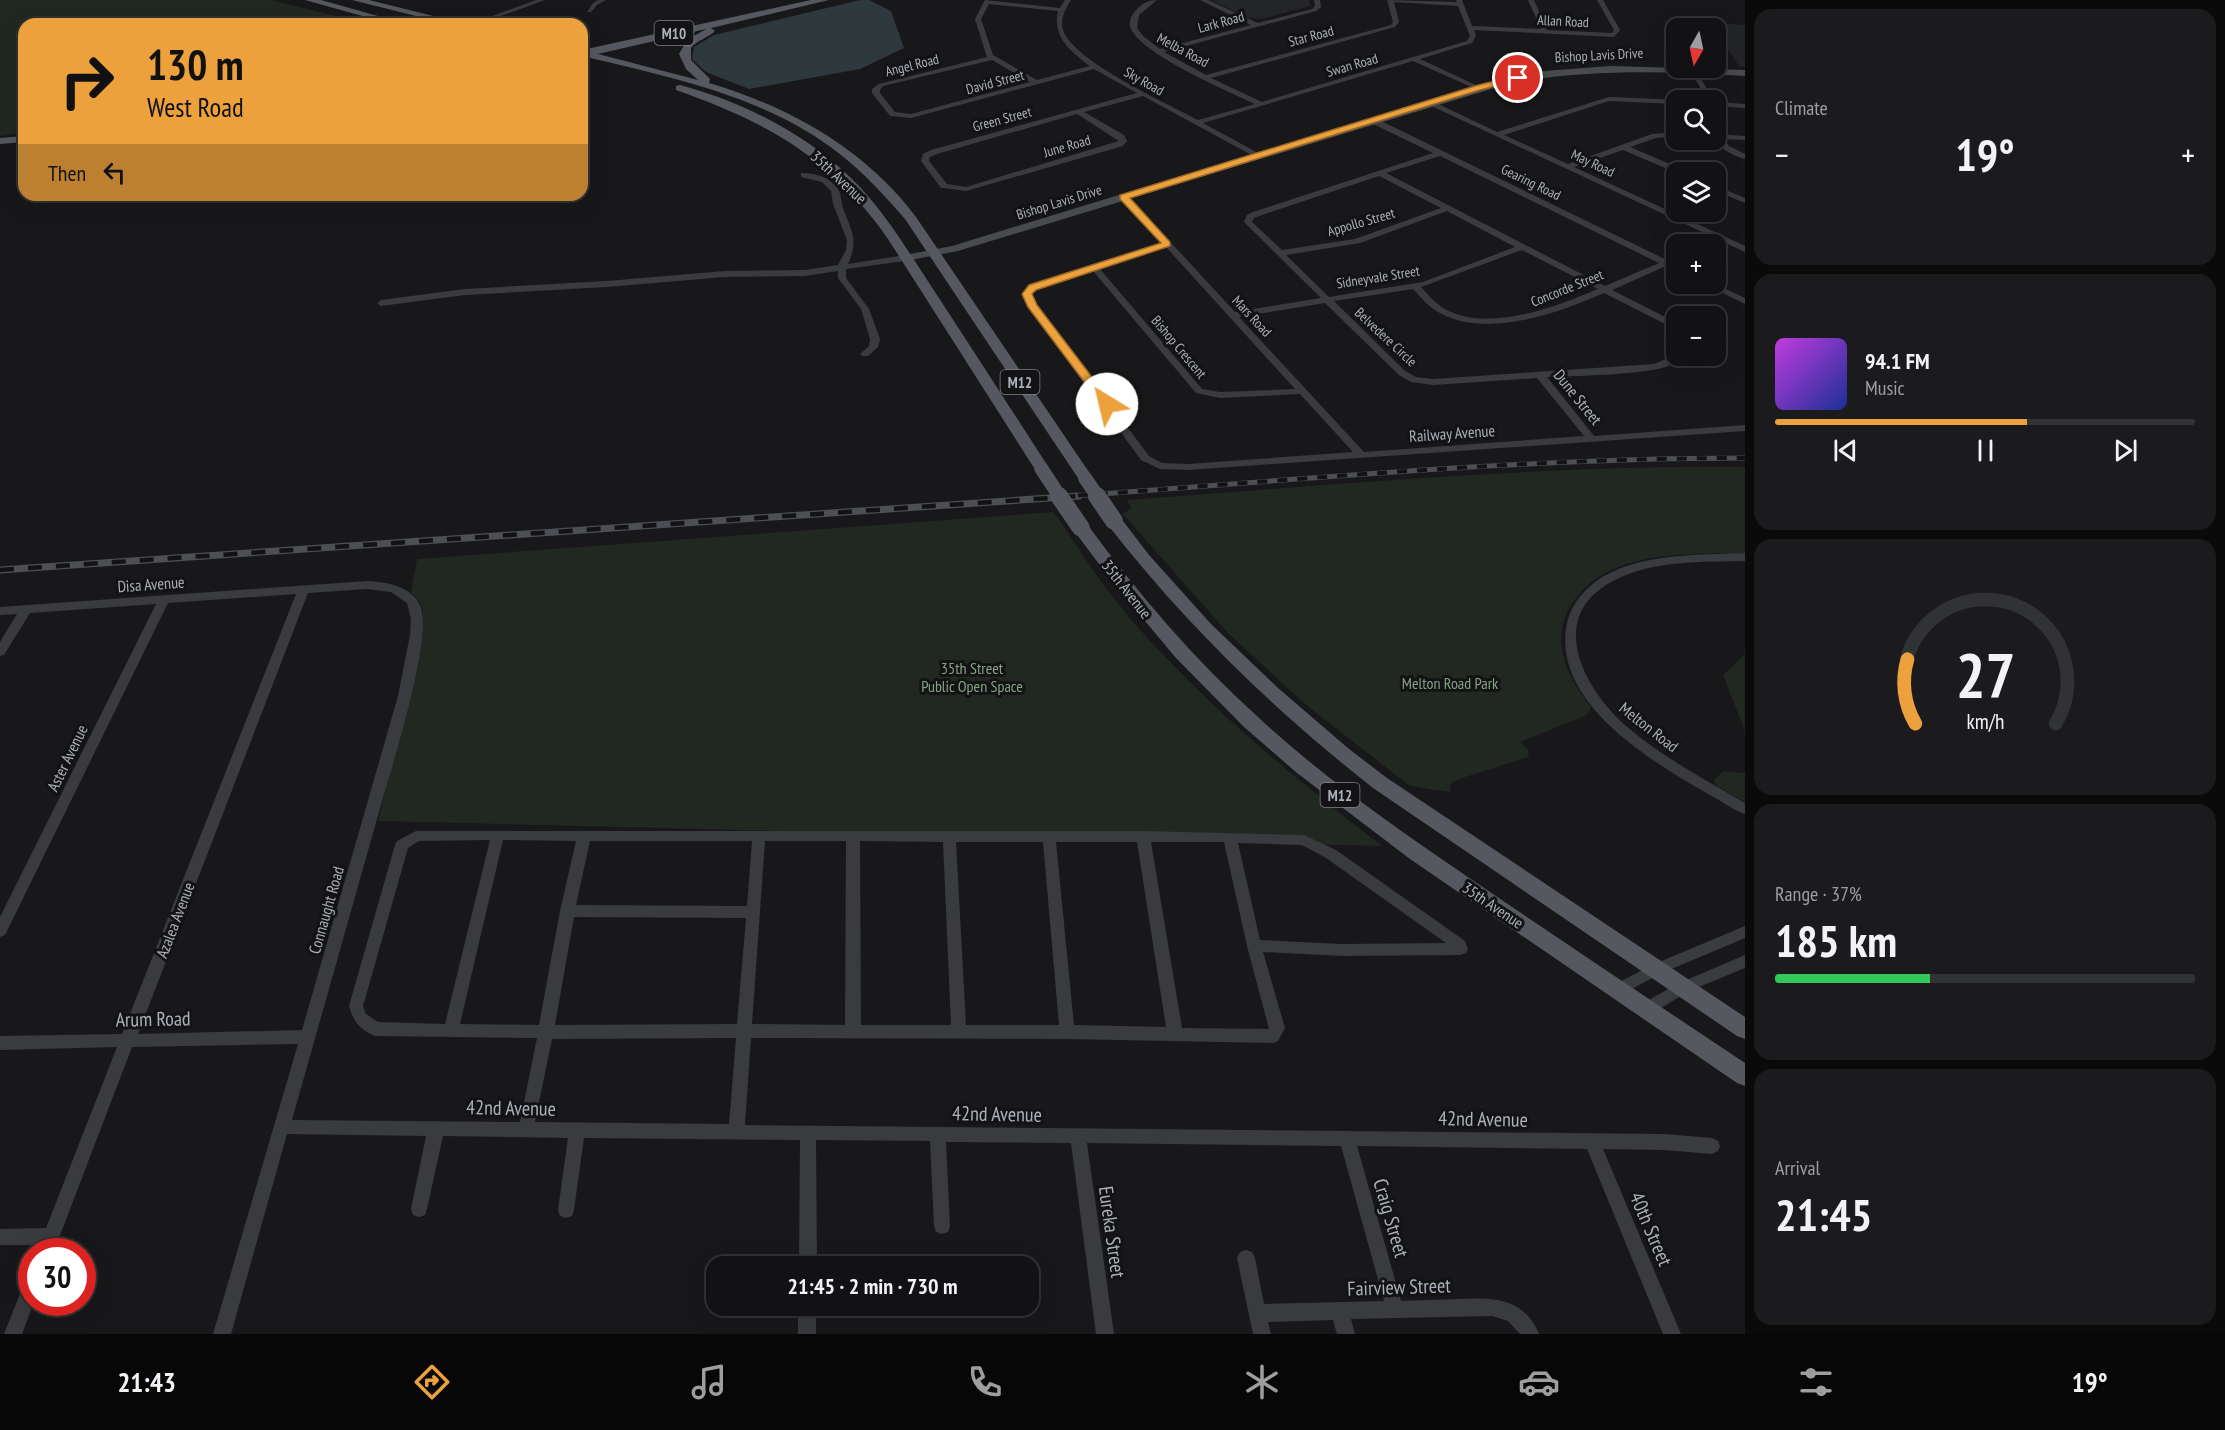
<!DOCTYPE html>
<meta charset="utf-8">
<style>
:root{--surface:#121214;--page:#1b1b1d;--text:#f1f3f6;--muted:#9c9ea0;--line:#313234;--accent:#eda13d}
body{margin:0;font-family:"PT Sans Narrow",sans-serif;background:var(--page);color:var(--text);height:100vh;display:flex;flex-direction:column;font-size:22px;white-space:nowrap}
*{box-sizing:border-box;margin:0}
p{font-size:20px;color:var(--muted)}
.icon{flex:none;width:33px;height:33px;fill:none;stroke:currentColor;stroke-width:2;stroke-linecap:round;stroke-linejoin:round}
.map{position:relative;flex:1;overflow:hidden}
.side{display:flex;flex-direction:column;gap:9px;padding:9px;background:#0a0a0b;width:480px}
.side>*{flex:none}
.hud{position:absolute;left:18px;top:18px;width:570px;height:183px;border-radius:18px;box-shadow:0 6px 24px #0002,0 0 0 2px var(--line);background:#eda13d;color:#111;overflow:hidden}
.needle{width:39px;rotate:189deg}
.controls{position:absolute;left:1666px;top:18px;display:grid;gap:12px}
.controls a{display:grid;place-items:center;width:60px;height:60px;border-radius:12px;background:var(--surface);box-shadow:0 6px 24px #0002,0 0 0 2px var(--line);font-size:30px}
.speed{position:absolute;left:18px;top:1238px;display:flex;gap:12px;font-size:30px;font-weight:700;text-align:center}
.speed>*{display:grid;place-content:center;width:78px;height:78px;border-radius:50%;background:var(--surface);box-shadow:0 6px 24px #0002,0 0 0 2px var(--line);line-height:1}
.speed .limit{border:9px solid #d22;background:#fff;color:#111}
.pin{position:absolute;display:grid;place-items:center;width:51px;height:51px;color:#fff;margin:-26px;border:3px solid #fff;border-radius:50%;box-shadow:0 2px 6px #0007}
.me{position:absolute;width:66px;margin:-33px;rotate:324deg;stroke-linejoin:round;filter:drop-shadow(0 0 4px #0008)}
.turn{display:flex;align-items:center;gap:21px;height:126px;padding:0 30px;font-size:27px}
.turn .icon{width:78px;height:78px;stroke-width:2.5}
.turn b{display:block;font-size:42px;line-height:51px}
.then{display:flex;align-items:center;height:57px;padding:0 30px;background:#0003;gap:12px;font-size:22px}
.big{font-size:45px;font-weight:600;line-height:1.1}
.side .widget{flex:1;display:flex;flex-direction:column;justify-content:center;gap:9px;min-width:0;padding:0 21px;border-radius:18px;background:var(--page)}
.side .dial{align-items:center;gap:0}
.dial svg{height:156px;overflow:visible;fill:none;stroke:var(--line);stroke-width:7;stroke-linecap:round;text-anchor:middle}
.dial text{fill:var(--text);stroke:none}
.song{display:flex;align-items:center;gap:18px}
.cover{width:72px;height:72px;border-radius:9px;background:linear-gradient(135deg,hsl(290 70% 55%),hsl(230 70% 35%))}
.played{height:6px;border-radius:3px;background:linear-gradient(90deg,var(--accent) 60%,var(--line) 60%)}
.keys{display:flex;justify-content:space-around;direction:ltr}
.heat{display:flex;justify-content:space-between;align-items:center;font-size:33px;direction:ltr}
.charge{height:9px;border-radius:4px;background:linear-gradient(90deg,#34c759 37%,var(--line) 0)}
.trip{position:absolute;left:706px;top:1256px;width:333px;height:60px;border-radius:18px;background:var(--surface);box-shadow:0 6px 24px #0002,0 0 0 2px var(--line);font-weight:600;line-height:60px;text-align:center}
.menu{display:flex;height:96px;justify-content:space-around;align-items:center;background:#070708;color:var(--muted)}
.menu .icon{width:42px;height:42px}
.menu .on{color:var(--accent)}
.menu b{font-size:27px;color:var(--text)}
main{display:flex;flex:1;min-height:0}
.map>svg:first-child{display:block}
.built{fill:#242527}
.green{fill:#202821}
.water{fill:#2e393e}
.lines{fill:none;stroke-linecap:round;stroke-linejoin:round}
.street{fill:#393b3f;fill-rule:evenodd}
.secondary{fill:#474a4f;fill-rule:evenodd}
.primary{fill:#55585e;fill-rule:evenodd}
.rail-far1-casing{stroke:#4c4f54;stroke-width:5}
.rail-casing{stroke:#4c4f54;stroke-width:7}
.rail-far1{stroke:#131315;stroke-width:4;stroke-dasharray:10;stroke-linecap:butt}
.rail{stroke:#131315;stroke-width:4.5;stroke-dasharray:14;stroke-linecap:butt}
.primary-bridge-far1{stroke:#55585e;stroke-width:14}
.primary-bridge{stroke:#55585e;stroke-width:18}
.route{fill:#eda13d;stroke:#9a6928;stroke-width:1.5}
.labels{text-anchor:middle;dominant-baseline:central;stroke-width:6;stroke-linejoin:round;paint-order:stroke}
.far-street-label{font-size:14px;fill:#abb1ba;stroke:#131315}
.shield{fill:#131315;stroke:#7d8288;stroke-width:1.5}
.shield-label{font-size:15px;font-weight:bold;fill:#abb1ba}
.street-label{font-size:16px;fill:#abb1ba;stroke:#131315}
.park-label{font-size:16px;fill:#84a483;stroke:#131315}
.near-street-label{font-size:20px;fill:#abb1ba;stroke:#131315}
</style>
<main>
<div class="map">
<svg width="1745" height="1334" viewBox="0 0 1745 1334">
<rect width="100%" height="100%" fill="#18181a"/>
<!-- built -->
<path class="built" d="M1211,0H1309L1310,6L1262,19L1249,18Z
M1710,23L1745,25V67L1739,66L1716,32V28Z"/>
<!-- green -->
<path class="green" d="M0,0H271L369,24H24V133L0,136Z
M1745,467V553C1683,554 1596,549 1566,615C1552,648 1571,682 1591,707L1587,715L1520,742L1529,751L1528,757L1459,779L1451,783L1450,792L1410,786L1306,705L1228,633L1123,514L1131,508L1127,500C1333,485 1538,465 1745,467Z
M1054,512C1079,550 1104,588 1134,623C1208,707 1294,778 1382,846L378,821L420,649L423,612L419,601L411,592L417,559Z
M1745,654V731L1723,675Z
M1723,771L1745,773V802L1717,786L1714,780Z"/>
<!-- water -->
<path class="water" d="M860,0H869L891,11L904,48L860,69L749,89L706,72L692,59L694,47L714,35Z"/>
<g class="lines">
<!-- street -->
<path class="street" d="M536,0H545L479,24H470Z
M598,0H606L597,5L591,12H587L593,3Z
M985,0L1060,8L1065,0H1071C1065,10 1060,19 1063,30C1073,61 1168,104 1198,120L1255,104C1228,91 1137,53 1130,26C1129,20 1132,14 1137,9C1143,3 1149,0 1157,0L1139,15L1137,28L1143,36L1160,49L1251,25L1200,0H1208L1258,23L1312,9L1315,6L1314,0H1320L1321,7L1316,11L1164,52L1206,75L1391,25L1393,22L1387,0L1457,2L1456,0H1462L1472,26L1541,29L1528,0H1534L1547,30L1612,33L1614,30L1597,0H1603L1620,30L1614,37L1474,30L1476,36L1472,43L1420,59L1480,87V89H1476L1413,61L1203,123L1260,154L1261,156L1257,158L1143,96L1084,112L1124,135L1127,141L1123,146L966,191L944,188H941L921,161L923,154L931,150L1137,93L1094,69L911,118L890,116L872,93V89L879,84L987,57L975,19ZM1394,2L1458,6L1470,36L1467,41L1262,102L1211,78L1395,27L1399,22ZM989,4L1058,11C1052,37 1071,52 1090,66L1037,80L993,55L981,19ZM992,60L1030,82L911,114L895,112L880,93V90L883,86ZM1077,114L1119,141L966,187L947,184L929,161L930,157L937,154Z
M1690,68H1694L1714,100H1708L1689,69Z
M1609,97L1680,100H1677V104L1609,101L1504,135L1568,164L1652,134L1677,132V136L1656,138L1630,147L1684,170L1685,172L1677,173L1623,150L1574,167L1745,246V252L1425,103L1432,101L1497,132Z
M1716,102L1745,104V108L1716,106Z
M1369,118H1375L1677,265V271L1666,266L1612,290L1677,323V330L1604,293C1558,313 1488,339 1440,313C1429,308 1421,297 1413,289L1334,301L1405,371L1416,377L1433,379L1654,364L1666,359L1674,346L1677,345C1677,352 1678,358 1674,363C1660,375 1569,376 1547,377L1594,436L1745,425V431L1188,470L1160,469L1141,460L1029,307L1023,294L1030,286L1162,243L1121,199L1120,197L1124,195H1127L1235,312L1321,298L1244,222L1247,215L1253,212L1433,153L1369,122ZM1440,156L1659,263L1605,286L1386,173ZM1379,176L1441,208L1355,239L1282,250L1252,222L1254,218L1259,216ZM1447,211L1515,247L1423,282L1329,297L1286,255L1360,243ZM1166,247L1295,389L1220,392L1202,389L1100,269ZM1522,250L1598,289C1556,307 1488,333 1445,309C1436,304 1428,295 1421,287ZM1093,271L1196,393L1220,398L1300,394L1353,452L1188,464L1162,463L1149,456L1036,305L1032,294L1036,290ZM1325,303L1399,375L1411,382L1433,385L1537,378L1584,436L1364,452L1239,317Z
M1716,134L1745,136V140L1724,139L1729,146L1745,154V159C1732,155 1717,149 1716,134Z
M801,173C814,173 832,177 838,189C842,195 841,205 844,211C853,234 858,241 848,264L905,255L909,258L905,261L846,269V278L869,309L880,339L878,347L868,356H862L860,354L869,346L870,339L861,309L838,278V271L805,276L725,277L607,287L465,295L381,306L377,303L381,300L465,289L607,281L725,271L805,270L838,265L846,250L847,240L833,204L831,191L822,182L801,177Z
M1716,186L1745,198V203L1716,191Z
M1705,284H1715L1745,298V304Z
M1745,553V561C1703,562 1653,560 1615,580C1545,615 1582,687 1626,726C1662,757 1704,779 1745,803V814C1735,811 1726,804 1717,799C1698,788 1680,778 1662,766C1615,735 1554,686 1567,623C1572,602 1587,586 1606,575C1647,553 1700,555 1745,553Z
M367,581C386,582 414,586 421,608C432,643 390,772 379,812C350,915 321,1017 292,1120L520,1122L537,1038L375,1036C360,1030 353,1021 349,1006L395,845L397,841L416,831H1143L1304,835L1336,850L1465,941L1468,949L1466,953L1461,955L1342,956L1263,952L1285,1028L1278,1041L1273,1043L1067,1039L751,1038L745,1125L1665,1134L1712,1138L1718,1141L1720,1146L1718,1151L1712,1154L1665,1150L1603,1149L1681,1334H1663L1587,1149L1357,1146L1401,1301C1420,1300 1438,1300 1457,1299C1492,1298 1523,1296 1539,1334H1520L1508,1321L1492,1316L1351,1319L1355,1334H1337L1333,1320L1268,1322L1271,1334H1253L1237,1258L1240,1252L1246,1250L1252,1252L1255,1258L1264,1304L1384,1301L1341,1146L1087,1143L1114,1334H1096L1071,1143L946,1142L950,1226L948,1232L942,1234L936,1232L934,1226L930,1141L816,1140L817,1266H799L800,1140L584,1138L574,1210L572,1216L566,1218L560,1216L558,1210L568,1138L443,1136L427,1209L425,1215L419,1217L413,1215L411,1209L426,1136L287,1134L231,1334H213L298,1044L132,1047L54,1251H36L39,1245H0V1229L46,1228L117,1047L0,1050V1036L122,1034L296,594L168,603L5,935L0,937V917L156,604L30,613L4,655L0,656V642L17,614L0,615V607ZM367,589L391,592L407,603L411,619L410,635L398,696L302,1030L138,1034L308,593ZM490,840L445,1024L378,1022L366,1014L363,1006L408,848L419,841ZM503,840L576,841L560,911L539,1025L460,1024ZM590,841H752L747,906L576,905ZM765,841H846L845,1025L752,1024ZM860,841L943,842L951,1025H861ZM956,842H1043L1059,1025H966ZM1056,842H1137L1166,1027L1074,1025ZM1151,842H1224L1247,946L1269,1029L1182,1028ZM1238,843L1302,845L1326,858L1446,943L1342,944L1260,940ZM574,917L746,918L737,1024L555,1025ZM736,1038L729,1124L535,1122L552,1039Z
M1745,926V938L1662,973L1622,994L1617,996L1612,994L1610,990L1612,986L1652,965Z
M1745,955V968L1687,992L1650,1015L1645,1016L1640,1015L1638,1010L1640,1005L1677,984Z
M32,1277V1302H34L22,1334H4L26,1279Z
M798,1305H816V1334H798Z"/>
<!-- secondary -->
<path class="secondary" d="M1611,66L1745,70V76C1666,71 1589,69 1511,83L958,251L905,261L899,258L905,255L952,246L1475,86L1544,71Z"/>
<!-- primary -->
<path class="primary" d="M305,0H321L378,16L373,19Z
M352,0H369L465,24H448Z
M811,0H829L711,28L715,31C708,38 697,40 691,48V60L710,79L709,83C790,107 865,149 916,217L1093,478L1090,481H1080L905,219C885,196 865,174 841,155C769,97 670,77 582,56V50ZM706,29L687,40L679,54L686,69L698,80L598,54Z
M680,85C741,101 806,134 851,178C885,211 909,253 935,292C973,350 1011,409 1049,468L1046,471H1036L888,239C833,159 767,122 676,90V86Z
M24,136V142L0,144V138Z
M1114,516L1120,517L1149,555L1211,624L1278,688L1349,749L1387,778L1745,1017V1039L1737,1036L1373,788C1274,710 1186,625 1108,525L1106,521L1108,517Z
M1081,523L1087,524C1138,594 1194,659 1258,717C1330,784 1412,839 1493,894C1577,951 1661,1007 1745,1063V1086L1737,1083L1410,859L1297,773L1244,727L1176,658L1114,584L1075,532L1073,528L1075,524Z"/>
<defs>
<path id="rail-far1" d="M1058,497C1286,481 1516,458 1745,458"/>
<path id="rail" d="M0,570L1079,496"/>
</defs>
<!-- rail-far1 casing -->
<use href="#rail-far1" class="rail-far1-casing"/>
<!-- rail casing -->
<use href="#rail" class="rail-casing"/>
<!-- rail-far1 -->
<use href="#rail-far1" class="rail-far1"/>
<!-- rail -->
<use href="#rail" class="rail"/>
<!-- primary-bridge-far1 -->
<path class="primary-bridge-far1" d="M1041,468L1060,497
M1085,478L1098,497"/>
<!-- primary-bridge -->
<path class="primary-bridge" d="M1059,496L1081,528
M1097,496L1114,521"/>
</g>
<!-- route -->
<path class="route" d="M1518,75L1521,76V80L1480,90L1130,198L1170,242V246L1036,290L1032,294L1037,305L1111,402V407H1103L1028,307L1022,294L1029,285L1161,243L1120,199V195L1475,86Z"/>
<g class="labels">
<!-- far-street labels -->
<g class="far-street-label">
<text transform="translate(1563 21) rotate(3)">Allan Road</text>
<text transform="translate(1221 22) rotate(-15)">Lark Road</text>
<text transform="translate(1311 36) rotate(-15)">Star Road</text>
<text transform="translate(1183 50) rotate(28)">Melba Road</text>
<text transform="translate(1599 55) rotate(-3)">Bishop Lavis Drive</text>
<text transform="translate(912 65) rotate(-14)">Angel Road</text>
<text transform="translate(1352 65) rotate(-16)">Swan Road</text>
<text transform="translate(1144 81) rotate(29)">Sky Road</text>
<text transform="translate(995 82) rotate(-15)">David Street</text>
<text transform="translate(1002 119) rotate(-15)">Green Street</text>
<text transform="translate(1067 146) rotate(-16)">June Road</text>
<text transform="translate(1593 163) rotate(25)">May Road</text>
<text transform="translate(1531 182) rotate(26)">Gearing Road</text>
<text transform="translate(1059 202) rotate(-17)">Bishop Lavis Drive</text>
<text transform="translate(1361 222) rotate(-16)">Appollo Street</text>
<text transform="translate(1378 277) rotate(-9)">Sidneyvale Street</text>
<text transform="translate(1567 288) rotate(-22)">Concorde Street</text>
<text transform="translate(1252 316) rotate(47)">Mars Road</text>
<text transform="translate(1386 337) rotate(43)">Belvedere Circle</text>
<text transform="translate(1179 347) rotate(50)">Bishop Crescent</text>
</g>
<!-- shield labels -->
<g class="shield">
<rect x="654.5" y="21" width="39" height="24" rx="4.5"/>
<rect x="1000.5" y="370" width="39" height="24" rx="4.5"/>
<rect x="1320.5" y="783" width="39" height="24" rx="4.5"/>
</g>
<g class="shield-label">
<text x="674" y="33">M10</text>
<text x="1020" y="382">M12</text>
<text x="1340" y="795">M12</text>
</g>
<!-- street labels -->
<g class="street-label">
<text transform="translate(839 177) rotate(43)">35th Avenue</text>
<text transform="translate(1578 397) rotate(51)">Dune Street</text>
<text transform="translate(1452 433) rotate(-4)">Railway Avenue</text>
<text transform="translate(151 584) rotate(-4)">Disa Avenue</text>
<text transform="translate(1127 589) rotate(52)">35th Avenue</text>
<text transform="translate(1649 727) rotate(38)">Melton Road</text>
<text transform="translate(67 758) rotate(-64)">Aster Avenue</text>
<text transform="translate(1493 905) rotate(34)">35th Avenue</text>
<text transform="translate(326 910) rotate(-74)">Connaught Road</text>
<text transform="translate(175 920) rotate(-69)">Azalea Avenue</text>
</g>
<!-- park labels -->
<g class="park-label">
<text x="972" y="668">35th Street<tspan x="972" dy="18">Public Open Space</tspan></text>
<text x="1450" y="683">Melton Road Park</text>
</g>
<!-- near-street labels -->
<g class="near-street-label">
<text transform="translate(153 1019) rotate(-1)">Arum Road</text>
<text transform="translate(511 1108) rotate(1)">42nd Avenue</text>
<text transform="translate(997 1114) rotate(1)">42nd Avenue</text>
<text transform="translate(1483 1119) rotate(1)">42nd Avenue</text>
<text transform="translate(1391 1218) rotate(74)">Craig Street</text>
<text transform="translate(1651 1229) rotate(67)">40th Street</text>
<text transform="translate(1112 1232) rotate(82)">Eureka Street</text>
<text transform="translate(1399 1287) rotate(-2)">Fairview Street</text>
</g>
</g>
</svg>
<div class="controls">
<a><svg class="needle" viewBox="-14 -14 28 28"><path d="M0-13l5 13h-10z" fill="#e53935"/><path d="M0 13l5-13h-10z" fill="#9c9ea0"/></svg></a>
<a><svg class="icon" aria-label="search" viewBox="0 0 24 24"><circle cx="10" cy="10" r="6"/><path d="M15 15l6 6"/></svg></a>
<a><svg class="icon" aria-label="layers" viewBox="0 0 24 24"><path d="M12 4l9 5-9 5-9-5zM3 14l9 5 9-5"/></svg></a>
<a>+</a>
<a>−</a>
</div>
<div class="speed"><div class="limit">30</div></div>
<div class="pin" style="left:1518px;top:78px;background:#d93025"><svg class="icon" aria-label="arrive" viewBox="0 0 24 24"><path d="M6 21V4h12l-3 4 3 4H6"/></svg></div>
<svg class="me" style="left:1107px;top:404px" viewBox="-20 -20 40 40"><circle r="19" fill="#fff"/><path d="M0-13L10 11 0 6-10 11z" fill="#eda13d"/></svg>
<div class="trip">21:45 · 2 min · 730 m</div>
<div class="hud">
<div class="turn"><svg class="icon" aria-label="right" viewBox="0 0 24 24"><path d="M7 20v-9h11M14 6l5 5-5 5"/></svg><div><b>130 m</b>West Road</div></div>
<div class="then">Then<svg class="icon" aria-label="left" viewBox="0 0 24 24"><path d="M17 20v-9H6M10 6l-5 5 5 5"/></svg></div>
</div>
</div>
<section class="side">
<div class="widget"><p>Climate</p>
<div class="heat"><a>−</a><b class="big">19°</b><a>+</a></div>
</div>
<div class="widget">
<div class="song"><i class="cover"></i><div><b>94.1 FM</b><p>Music</p></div></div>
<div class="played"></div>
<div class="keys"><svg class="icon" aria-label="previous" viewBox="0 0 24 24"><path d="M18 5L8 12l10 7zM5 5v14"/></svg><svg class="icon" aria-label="pause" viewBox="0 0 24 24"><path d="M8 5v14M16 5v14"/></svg><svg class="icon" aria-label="next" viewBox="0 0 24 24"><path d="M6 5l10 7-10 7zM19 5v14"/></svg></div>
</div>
<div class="widget dial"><svg viewBox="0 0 100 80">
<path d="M14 69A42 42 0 1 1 86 69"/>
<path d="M14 69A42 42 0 0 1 10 36" stroke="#eda13d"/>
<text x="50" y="56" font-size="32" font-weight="700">27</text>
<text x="50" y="72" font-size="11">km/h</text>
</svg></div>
<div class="widget"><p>Range · 37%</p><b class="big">185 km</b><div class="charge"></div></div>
<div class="widget"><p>Arrival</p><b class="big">21:45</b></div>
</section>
</main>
<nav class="menu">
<b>21:43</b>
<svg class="icon on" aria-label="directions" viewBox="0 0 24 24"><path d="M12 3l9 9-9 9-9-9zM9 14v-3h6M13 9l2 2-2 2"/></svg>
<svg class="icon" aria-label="music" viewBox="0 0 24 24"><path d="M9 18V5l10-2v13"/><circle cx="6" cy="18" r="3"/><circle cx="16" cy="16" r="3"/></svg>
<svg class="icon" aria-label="phone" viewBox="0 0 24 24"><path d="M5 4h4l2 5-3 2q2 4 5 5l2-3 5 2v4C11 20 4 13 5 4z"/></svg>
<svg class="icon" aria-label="climate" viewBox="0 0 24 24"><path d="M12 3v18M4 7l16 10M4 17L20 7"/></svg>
<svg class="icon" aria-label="car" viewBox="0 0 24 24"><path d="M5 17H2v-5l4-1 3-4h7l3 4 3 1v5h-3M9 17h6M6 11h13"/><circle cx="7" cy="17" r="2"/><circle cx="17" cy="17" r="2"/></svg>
<svg class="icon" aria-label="filters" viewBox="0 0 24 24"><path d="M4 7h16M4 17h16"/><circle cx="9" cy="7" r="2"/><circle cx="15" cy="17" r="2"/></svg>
<b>19°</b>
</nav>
